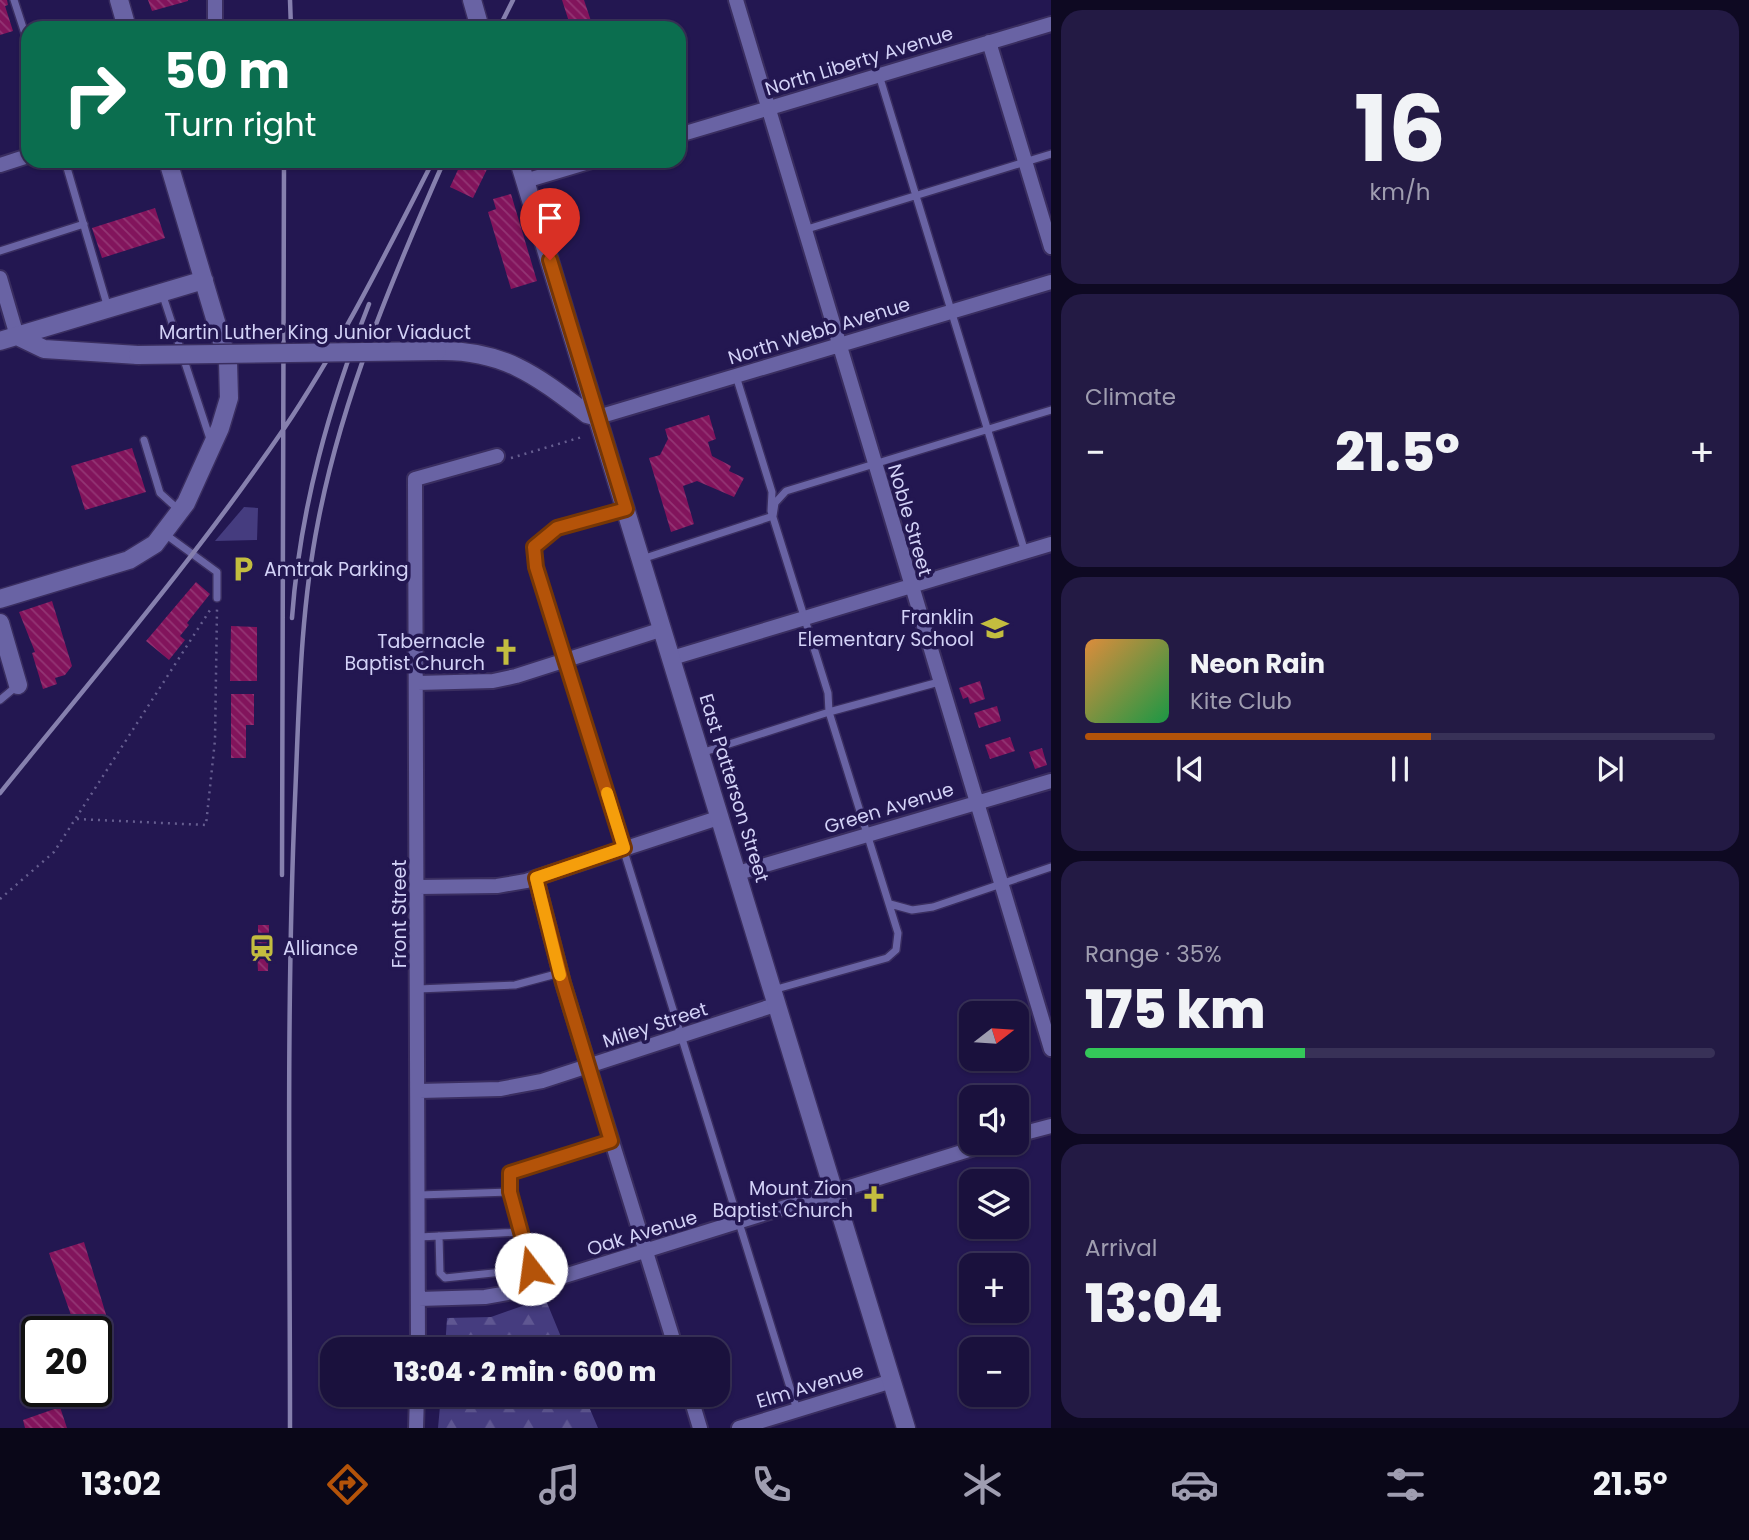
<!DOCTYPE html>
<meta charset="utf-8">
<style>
:root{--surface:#1a113d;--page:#231a44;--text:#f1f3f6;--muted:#9f9db0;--line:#383157;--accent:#b45309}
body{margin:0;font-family:Poppins,sans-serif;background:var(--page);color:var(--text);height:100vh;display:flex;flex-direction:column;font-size:26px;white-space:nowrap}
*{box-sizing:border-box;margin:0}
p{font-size:23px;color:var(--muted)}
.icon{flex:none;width:38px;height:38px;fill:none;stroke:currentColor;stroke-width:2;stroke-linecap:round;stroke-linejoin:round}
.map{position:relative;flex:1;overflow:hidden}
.side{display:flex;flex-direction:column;gap:10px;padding:10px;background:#0e0922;width:698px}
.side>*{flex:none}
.guide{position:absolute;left:21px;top:21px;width:665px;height:147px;border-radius:21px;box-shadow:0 2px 5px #0004,0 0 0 2px var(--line);background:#0b6e4f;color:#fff;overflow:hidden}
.needle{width:46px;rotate:73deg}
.buttons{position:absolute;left:959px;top:1001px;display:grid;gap:14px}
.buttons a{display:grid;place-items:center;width:70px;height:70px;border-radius:14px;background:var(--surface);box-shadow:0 2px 5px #0004,0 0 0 2px var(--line);font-size:35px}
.speed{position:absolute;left:21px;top:1316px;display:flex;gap:14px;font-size:35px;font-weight:700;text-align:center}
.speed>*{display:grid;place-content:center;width:91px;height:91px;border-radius:50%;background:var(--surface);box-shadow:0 2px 5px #0004,0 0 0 2px var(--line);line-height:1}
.speed .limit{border:4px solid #111;border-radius:10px;background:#fff;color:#111}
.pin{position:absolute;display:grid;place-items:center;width:60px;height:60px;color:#fff;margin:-72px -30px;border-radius:50% 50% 50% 0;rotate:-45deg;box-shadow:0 0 7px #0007}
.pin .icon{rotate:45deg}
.me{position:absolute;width:77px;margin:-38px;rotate:345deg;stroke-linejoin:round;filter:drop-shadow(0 0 5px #0008)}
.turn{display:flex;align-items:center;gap:24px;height:147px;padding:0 28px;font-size:32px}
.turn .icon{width:91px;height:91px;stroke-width:2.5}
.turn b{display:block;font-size:49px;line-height:60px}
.big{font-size:52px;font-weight:800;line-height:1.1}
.side .tile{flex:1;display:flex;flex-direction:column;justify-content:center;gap:10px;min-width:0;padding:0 24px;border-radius:21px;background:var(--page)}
.side .dial{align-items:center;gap:0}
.dial b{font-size:91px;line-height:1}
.song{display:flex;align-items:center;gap:21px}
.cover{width:84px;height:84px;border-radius:10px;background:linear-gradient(135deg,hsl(30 70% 55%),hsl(140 70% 35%))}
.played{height:7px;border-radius:4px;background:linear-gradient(90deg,var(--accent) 55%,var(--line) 55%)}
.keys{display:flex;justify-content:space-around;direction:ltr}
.heat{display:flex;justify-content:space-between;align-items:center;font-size:38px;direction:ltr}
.charge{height:10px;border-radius:5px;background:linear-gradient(90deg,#34c759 35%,var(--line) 0)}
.trip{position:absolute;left:320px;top:1337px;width:410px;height:70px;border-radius:21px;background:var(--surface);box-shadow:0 2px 5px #0004,0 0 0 2px var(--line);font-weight:800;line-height:70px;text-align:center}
.dock{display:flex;height:112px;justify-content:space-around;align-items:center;background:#0a0718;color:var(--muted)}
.dock .icon{width:49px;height:49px}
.dock .current{color:var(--accent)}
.dock b{font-size:32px;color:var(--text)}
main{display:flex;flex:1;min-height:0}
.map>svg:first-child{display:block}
.green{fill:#453c7f}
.forest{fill:url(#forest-firs)}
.building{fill:url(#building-back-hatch)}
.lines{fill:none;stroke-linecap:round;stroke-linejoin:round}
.service-casing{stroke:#3a2e60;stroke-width:10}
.minor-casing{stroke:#3a2e60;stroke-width:18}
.tertiary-casing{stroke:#3a2e60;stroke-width:21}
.path{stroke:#665e90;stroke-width:2.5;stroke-dasharray:2 5;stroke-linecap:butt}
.service{stroke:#6963a4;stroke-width:7}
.minor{stroke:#6963a4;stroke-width:14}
.tertiary{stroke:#6963a4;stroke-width:18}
.rail{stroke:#8680ae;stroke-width:4.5}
.tertiary-bridge-casing{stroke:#3a2e60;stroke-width:21;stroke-linecap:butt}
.tertiary-bridge{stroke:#6963a4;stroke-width:18}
.route-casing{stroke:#753606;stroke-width:18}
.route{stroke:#b45309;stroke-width:12}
.slow{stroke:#f59e0b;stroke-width:12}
.labels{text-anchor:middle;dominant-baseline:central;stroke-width:7;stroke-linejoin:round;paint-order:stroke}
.street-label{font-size:19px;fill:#d3d2f7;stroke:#231751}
.poi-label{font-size:19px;fill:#d3d2f7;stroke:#231751;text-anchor:end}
</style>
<main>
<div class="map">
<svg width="1051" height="1428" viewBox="0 0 1051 1428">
<defs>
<pattern id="forest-firs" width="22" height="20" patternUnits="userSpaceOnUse" patternTransform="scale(1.75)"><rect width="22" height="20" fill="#453c7f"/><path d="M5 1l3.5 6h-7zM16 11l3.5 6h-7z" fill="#5f5792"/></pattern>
<pattern id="building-back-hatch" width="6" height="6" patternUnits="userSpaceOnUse" patternTransform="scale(1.75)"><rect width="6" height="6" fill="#82145c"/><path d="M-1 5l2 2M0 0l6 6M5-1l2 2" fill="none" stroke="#933574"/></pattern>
</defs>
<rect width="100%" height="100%" fill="#231751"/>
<!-- green -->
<path class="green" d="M244,507L258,508L257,540L215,541Z"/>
<!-- forest -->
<path class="forest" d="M545,1298L566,1349H445L447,1318L491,1317Z
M441,1395H584L598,1428H438Z"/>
<!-- building -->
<path class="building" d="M0,0H7L8,5L5,6L13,31L0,35Z
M148,0H188V1L152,11Z
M562,0H584L592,24L571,28Z
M462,161H491L473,198L450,187Z
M511,194L537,281L511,289L488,212L496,209L493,199Z
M155,208L165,238L102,258L92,228Z
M709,415L716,439L708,442L712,456L731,466L729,471L744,478L734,497L697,481L683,486L694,524L671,532L649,458L660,455L668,439L665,429Z
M132,448L146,492L85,510L71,466Z
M196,582L210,594L187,623L189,625L180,636L185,640L169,660L146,641Z
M52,601L72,666L65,675L55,678L57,684L43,689L32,653L35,652L19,612Z
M231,626L257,627V681H230Z
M980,681L985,699L970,704L968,697L963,699L959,688Z
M231,694H254V725H246V758H231Z
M997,706L1001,721L979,728L974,713Z
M1010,737L1015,751L990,759L985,745Z
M1042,748L1047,765L1035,769L1029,752Z
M258,925H269L268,971H258L256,938H258Z
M84,1242L114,1341L96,1347V1332H77L49,1253Z
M60,1407L67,1428H25L23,1420Z"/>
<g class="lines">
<defs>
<path id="service" d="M14,0L28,43
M879,75L1025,552
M65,161L108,308
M804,230L1051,154
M0,251L84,224
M162,293L211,442
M736,376L772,492L771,511L828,693L829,712L898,933L896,950L887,958L773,990
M144,440L160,493L180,511
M625,509L557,528L534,547L536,567L797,1410
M165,534L217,572V598
M642,559L773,516L775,503L786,491L1051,410
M0,700L18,685
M701,753L829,712L939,682
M890,904L912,910L933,907L1051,867
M418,989L515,985L560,973
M510,1192L536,1285
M419,1195L510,1192V1173L611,1141
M439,1236L440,1273L445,1278L531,1269
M419,1237L521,1232"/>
<path id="minor" d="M215,0V28
M736,0L1051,1049
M989,42L1051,247
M679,135L1051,24
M0,165L28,156
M525,181L592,161
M0,278L17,336
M598,417L1051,282
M672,658L1051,544
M417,683L493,681L516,676L663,629
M738,873L1051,781
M536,878L563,983L676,1349
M418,887L497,886L526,881L721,817
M419,1091L500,1089L542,1081L778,1004
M1017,1135L1051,1126
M419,1299L485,1297L513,1292L991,1143
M418,1349L415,479L497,456
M690,1395L700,1428
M416,1428L417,1395
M739,1428L892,1381"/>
<path id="tertiary" d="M119,0L127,28
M472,0L480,28
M519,161L906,1428
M17,336L44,349L138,355
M0,341L204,280
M437,351C503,349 537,376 587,414L598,417
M0,599L129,560L155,544L186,503L220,428L229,398L228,362L168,161
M0,623L18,685"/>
</defs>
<!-- service casing -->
<use href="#service" class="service-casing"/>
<!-- minor casing -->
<use href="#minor" class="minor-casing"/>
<!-- tertiary casing -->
<use href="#tertiary" class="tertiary-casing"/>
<!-- path -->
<path class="path" d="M511,458L582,437
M77,819L206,825L215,740L217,609
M0,899L54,852L212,607"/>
<!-- service -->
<use href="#service" class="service"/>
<!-- minor -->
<use href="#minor" class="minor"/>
<!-- tertiary -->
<use href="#tertiary" class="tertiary"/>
<!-- rail -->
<path class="rail" d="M290,0L291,28
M499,28L513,0
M292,618C300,508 329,406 369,304
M0,793C96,674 197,556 283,430C341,344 386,253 433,161
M282,875L284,161
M290,1428C290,1219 286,1008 295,799C299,707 300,613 318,522C342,397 393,277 444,161"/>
<defs>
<path id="tertiary-bridge" d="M138,355L437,351"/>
</defs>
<!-- tertiary-bridge casing -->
<use href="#tertiary-bridge" class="tertiary-bridge-casing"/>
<!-- tertiary-bridge -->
<use href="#tertiary-bridge" class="tertiary-bridge"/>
</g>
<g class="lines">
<defs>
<path id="route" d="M531,1269L510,1192V1173L611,1141L563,983L536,878L624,848L536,567L534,547L557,528L626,509L550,260"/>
</defs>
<!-- route casing -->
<use href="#route" class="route-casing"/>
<!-- route -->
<use href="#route" class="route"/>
<!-- slow -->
<path class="slow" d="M560,975L536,878L624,848L607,793"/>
</g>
<!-- icons -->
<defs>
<symbol id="parking-bare" viewBox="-9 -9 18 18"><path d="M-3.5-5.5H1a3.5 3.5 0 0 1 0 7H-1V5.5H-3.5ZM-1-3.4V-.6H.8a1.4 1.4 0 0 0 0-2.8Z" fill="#c3bd3f" stroke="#231751" stroke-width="2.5" paint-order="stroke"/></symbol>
<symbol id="school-bare" viewBox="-9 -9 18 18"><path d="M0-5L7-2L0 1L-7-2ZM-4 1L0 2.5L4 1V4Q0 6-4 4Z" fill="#c3bd3f" stroke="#231751" stroke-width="2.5" paint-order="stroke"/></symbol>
<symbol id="church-bare" viewBox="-9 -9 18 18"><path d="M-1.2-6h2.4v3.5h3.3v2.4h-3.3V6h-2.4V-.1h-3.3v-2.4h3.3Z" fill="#c3bd3f" stroke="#231751" stroke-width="2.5" paint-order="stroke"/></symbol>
<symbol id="station-bare" viewBox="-9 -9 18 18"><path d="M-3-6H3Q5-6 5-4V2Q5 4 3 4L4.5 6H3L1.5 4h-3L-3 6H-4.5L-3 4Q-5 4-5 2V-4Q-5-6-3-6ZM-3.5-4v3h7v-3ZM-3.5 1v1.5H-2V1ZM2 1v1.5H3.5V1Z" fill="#c3bd3f" stroke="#231751" stroke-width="2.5" paint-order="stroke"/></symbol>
</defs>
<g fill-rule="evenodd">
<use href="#parking-bare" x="224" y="550" width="38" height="38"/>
<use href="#school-bare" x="976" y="609" width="38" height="38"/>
<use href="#church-bare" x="487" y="633" width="38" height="38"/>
<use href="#station-bare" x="243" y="929" width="38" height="38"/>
<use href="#church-bare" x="855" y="1180" width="38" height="38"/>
</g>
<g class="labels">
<!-- street labels -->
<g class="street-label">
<text transform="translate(859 61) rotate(-17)">North Liberty Avenue</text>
<text transform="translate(819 331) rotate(-17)">North Webb Avenue</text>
<text x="315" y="332">Martin Luther King Junior Viaduct</text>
<text transform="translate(910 520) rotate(74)">Noble Street</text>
<text transform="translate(734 788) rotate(73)">East Patterson Street</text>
<text transform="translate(889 808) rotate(-17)">Green Avenue</text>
<text transform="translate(399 914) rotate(-90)">Front Street</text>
<text transform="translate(655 1025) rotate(-18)">Miley Street</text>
<text transform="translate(642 1233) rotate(-17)">Oak Avenue</text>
<text transform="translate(810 1386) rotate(-17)">Elm Avenue</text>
</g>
<!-- poi labels -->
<g class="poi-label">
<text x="264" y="569" text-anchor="start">Amtrak Parking</text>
<text x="974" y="617">Franklin<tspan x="974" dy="22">Elementary School</tspan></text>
<text x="485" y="641">Tabernacle<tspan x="485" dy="22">Baptist Church</tspan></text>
<text x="283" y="948" text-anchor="start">Alliance</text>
<text x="853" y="1188">Mount Zion<tspan x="853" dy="22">Baptist Church</tspan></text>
</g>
</g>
</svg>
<div class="buttons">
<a><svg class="needle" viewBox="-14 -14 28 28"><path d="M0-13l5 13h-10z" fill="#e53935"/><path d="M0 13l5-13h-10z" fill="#9f9db0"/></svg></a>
<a><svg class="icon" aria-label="sound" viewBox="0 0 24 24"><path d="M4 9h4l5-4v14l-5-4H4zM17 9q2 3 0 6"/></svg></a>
<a><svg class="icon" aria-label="layers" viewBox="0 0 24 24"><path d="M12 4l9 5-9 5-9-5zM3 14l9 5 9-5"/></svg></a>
<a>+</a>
<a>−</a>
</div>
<div class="speed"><div class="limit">20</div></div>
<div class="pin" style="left:550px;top:260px;background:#d93025"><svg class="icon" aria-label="arrive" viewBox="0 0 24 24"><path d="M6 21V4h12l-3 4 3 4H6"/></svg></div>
<svg class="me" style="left:531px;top:1269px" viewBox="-20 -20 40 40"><circle r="19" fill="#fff"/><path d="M0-13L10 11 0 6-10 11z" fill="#b45309"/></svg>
<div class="trip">13:04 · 2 min · 600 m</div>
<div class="guide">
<div class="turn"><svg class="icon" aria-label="right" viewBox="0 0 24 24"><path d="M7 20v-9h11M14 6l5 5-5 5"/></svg><div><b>50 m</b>Turn right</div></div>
</div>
</div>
<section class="side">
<div class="tile dial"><b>16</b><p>km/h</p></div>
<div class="tile"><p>Climate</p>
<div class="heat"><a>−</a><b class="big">21.5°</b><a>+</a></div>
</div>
<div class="tile">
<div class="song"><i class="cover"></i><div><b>Neon Rain</b><p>Kite Club</p></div></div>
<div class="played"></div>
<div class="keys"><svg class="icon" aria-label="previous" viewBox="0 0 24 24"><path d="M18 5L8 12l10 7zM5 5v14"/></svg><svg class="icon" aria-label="pause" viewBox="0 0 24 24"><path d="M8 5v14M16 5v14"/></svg><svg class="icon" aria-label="next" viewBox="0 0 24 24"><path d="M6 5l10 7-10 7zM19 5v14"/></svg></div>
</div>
<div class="tile"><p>Range · 35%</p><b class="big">175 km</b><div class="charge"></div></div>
<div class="tile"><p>Arrival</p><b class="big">13:04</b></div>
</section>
</main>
<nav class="dock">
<b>13:02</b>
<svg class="icon current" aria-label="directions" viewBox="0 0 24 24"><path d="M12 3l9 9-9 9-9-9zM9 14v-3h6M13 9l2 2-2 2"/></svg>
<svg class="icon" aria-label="music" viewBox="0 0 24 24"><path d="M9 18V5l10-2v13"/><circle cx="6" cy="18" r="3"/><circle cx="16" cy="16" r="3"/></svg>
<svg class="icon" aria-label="phone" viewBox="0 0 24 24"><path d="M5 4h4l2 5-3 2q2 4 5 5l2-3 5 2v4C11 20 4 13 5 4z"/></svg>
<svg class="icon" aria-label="climate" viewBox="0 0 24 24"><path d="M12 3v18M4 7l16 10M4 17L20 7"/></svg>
<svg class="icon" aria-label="car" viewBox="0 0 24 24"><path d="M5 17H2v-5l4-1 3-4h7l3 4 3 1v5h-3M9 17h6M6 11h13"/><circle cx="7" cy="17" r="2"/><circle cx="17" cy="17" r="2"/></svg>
<svg class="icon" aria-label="filters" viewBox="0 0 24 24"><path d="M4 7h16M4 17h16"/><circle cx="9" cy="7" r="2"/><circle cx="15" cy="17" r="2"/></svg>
<b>21.5°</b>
</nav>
